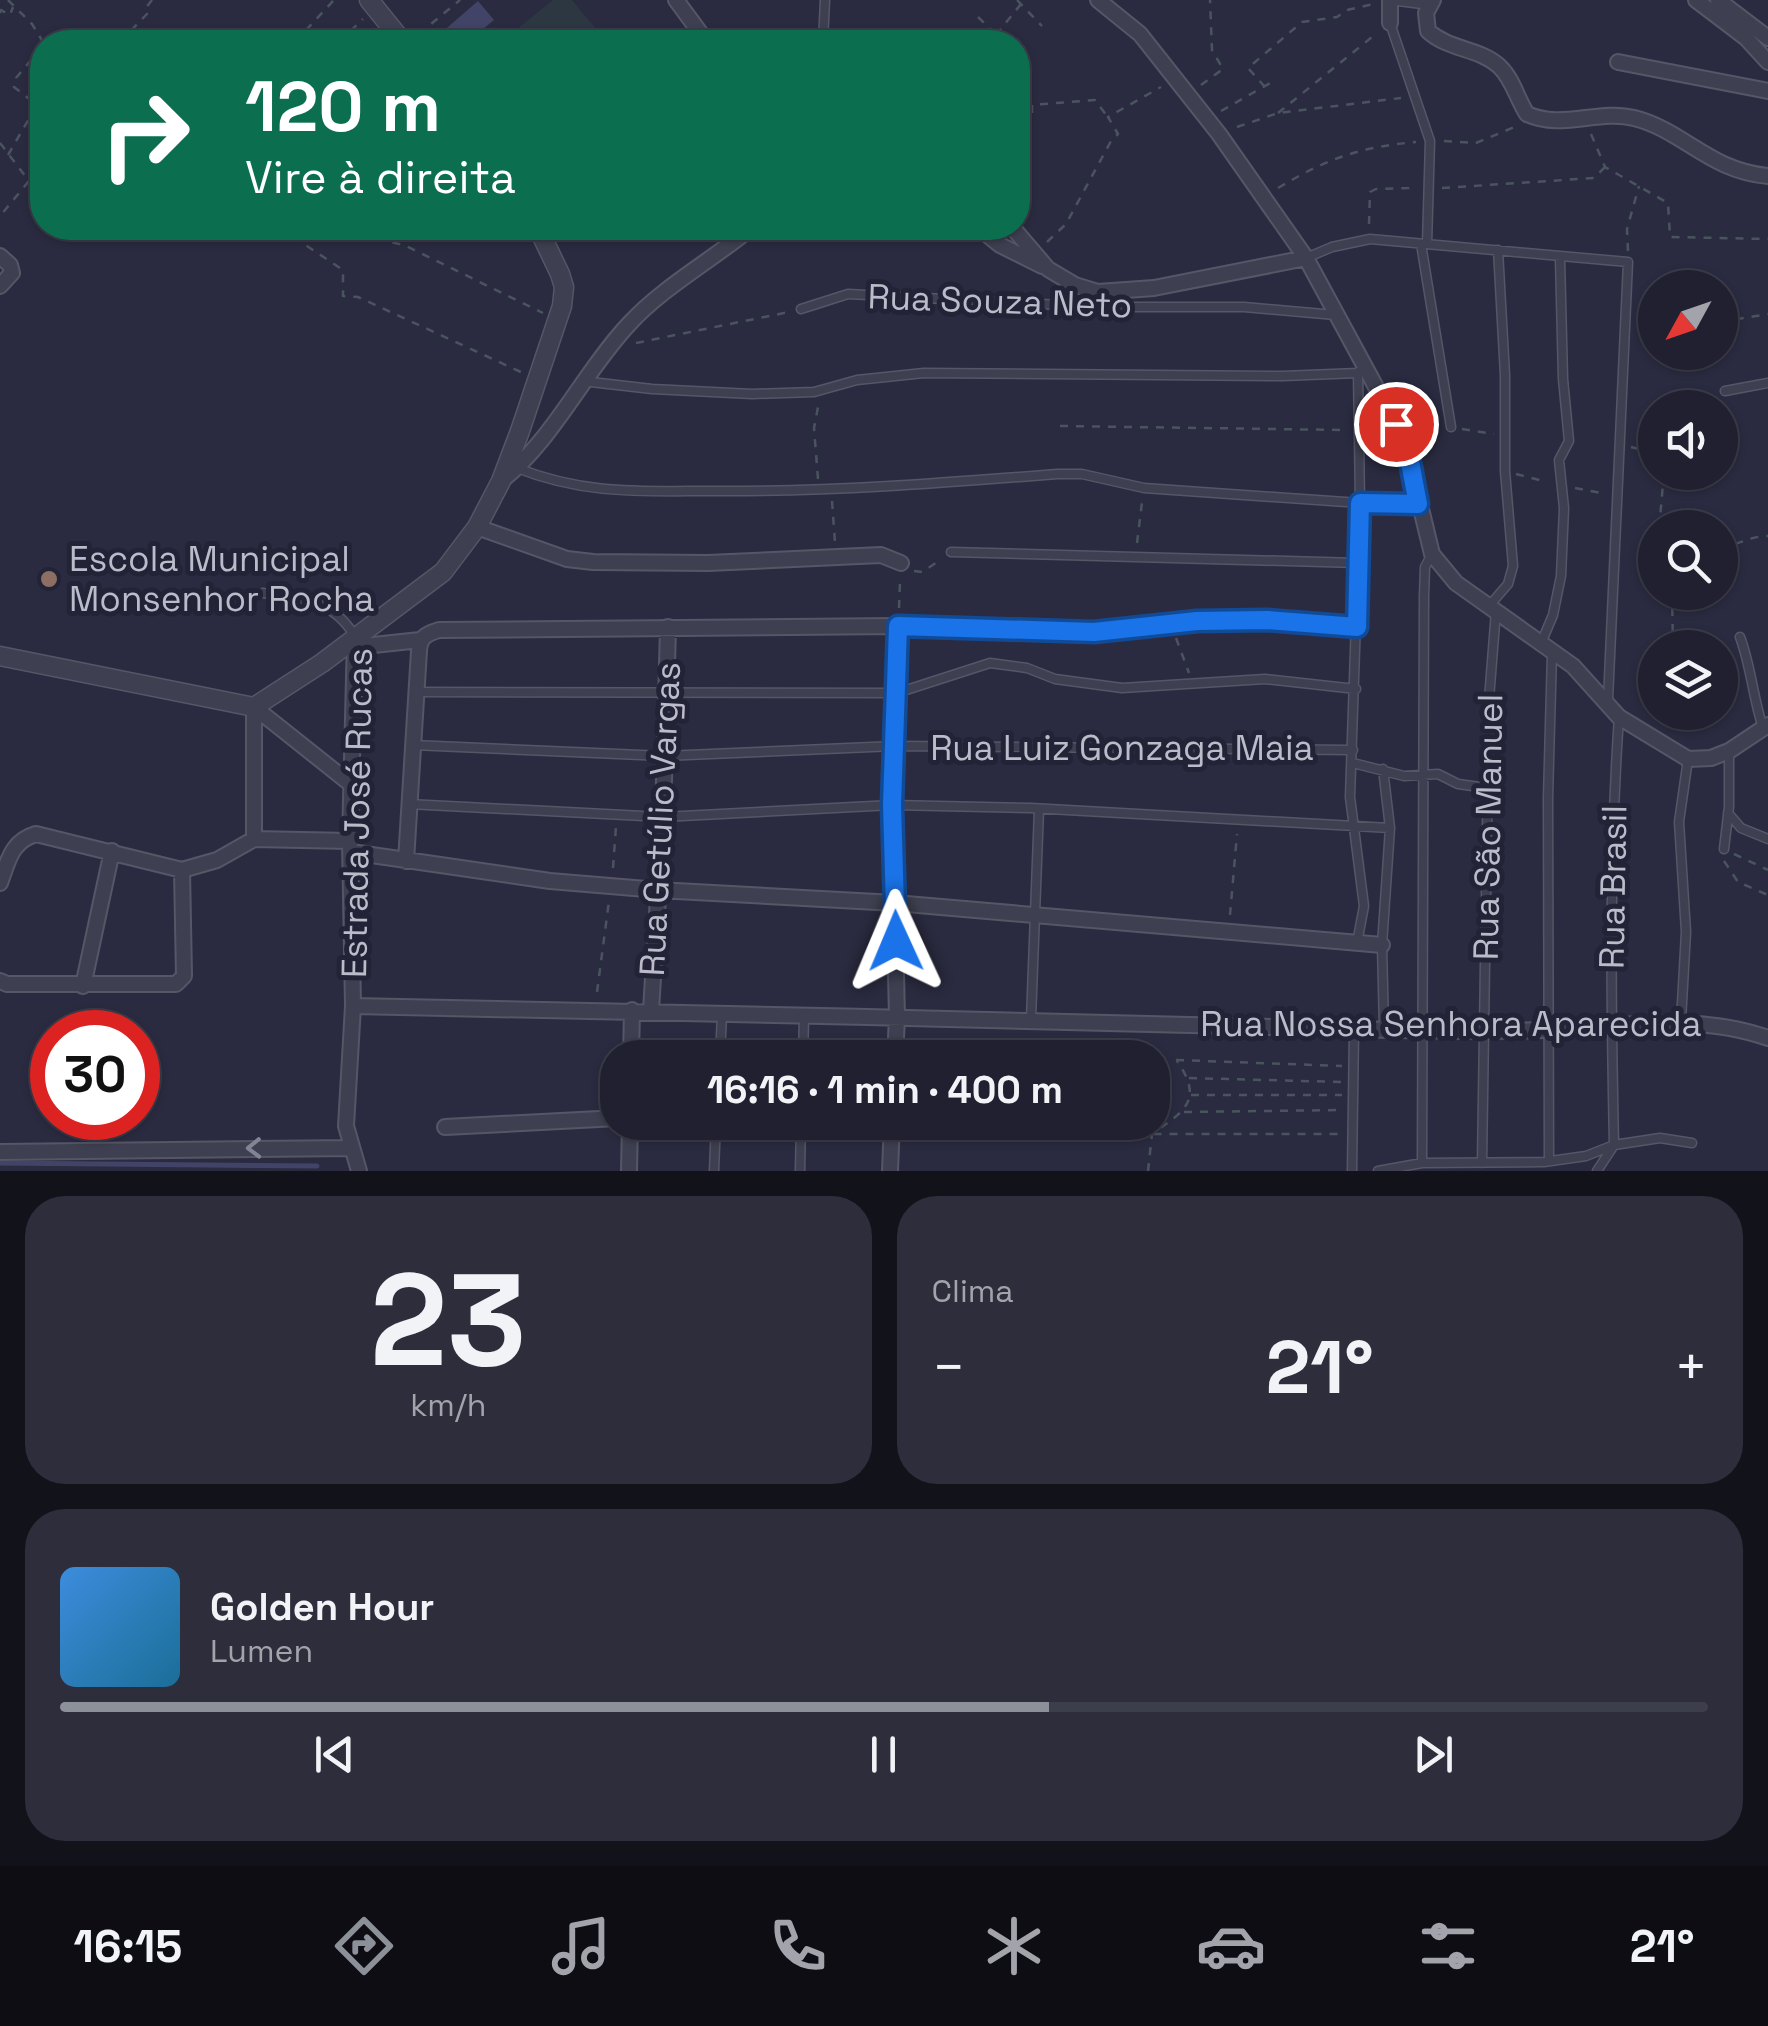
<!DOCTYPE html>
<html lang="pt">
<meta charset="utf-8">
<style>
:root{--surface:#202030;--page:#2d2d3c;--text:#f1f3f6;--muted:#a2a3ab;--line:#3d3e4c;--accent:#8c9099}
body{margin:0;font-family:"Space Grotesk",sans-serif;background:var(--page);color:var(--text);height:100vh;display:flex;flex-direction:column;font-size:38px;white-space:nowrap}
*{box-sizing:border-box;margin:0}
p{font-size:32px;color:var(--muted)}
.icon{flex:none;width:55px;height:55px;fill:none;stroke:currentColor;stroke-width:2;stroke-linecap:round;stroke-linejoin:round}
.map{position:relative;height:1171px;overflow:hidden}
.side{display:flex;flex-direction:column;gap:25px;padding:25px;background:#12121a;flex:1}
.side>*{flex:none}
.banner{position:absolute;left:30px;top:30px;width:1000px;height:210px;border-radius:40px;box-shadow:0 2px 8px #0004,0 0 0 2px var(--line);background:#0b6e4f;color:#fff;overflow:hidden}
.needle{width:65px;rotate:230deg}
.tools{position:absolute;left:1638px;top:270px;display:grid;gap:20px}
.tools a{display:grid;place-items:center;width:100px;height:100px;border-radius:50%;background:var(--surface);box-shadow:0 2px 8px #0004,0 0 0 2px var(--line);font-size:50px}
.speed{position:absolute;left:30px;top:1010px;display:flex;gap:20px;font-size:50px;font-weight:700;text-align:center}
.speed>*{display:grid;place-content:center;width:130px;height:130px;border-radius:50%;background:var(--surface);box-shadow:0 2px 8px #0004,0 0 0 2px var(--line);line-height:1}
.speed .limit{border:15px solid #d22;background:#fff;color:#111}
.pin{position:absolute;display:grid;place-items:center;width:85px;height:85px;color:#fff;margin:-42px;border:5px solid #fff;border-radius:50%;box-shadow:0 2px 10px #0007}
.me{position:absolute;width:110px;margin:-55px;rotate:359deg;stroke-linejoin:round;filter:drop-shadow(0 0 8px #0008)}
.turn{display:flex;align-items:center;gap:35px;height:210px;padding:0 50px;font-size:45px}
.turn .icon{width:130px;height:130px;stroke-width:2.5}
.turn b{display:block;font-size:70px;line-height:85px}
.big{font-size:75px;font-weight:600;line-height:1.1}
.side .widget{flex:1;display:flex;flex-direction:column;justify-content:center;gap:15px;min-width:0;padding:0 35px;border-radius:40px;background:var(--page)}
.side .dial{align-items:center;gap:0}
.dial b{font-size:130px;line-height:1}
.song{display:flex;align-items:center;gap:30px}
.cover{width:120px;height:120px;border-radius:15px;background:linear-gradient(135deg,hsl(210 70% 55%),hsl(200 70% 35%))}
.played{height:10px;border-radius:5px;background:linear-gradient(90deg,var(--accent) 60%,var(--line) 60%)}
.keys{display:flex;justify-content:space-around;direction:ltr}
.heat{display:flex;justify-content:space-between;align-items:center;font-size:55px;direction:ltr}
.side .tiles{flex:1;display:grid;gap:25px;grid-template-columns:1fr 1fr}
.widget:last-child{grid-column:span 2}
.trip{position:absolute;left:600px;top:1040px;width:570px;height:100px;border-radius:40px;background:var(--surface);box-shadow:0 2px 8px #0004,0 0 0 2px var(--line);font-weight:600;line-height:100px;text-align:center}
.dock{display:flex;height:160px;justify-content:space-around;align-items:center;background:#0d0d13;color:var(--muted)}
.dock .icon{width:70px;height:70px}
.dock .active{color:var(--accent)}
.dock b{font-size:45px;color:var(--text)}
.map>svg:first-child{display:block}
.green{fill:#2c3741}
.water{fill:#424467}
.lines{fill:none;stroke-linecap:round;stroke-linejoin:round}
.stream{stroke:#424467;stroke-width:5}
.service-casing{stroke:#565667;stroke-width:11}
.minor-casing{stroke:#565667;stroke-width:18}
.tertiary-casing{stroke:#565667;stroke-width:21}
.path{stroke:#4a545e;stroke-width:2.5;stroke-dasharray:8 8;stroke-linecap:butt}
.service{stroke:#3e3f50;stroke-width:8}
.minor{stroke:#3e3f50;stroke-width:14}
.tertiary{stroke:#3e3f50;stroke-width:18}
.oneway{stroke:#838393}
.route-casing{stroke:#114b97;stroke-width:25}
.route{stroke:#1a73e8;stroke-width:18}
.education-dot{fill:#8d6e63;stroke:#222336;stroke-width:4}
.labels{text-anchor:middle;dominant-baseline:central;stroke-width:10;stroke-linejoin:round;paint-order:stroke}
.street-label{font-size:35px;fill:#bbbbca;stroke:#222336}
.poi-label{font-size:35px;fill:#bbbbca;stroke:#222336;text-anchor:start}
</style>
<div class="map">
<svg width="1768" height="1171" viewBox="0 0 1768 1171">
<rect width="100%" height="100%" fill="#2a2b40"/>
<!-- green -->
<path class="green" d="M553,0H572L607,42H501Z"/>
<!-- water -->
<path class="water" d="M478,1L494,20L467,42H449L441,33Z"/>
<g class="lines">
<!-- stream -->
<path class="stream" d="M0,1163L317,1166"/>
<defs>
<path id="service" d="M1390,0L1430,5
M1390,23L1430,141L1427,244
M823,42L825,0
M1421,244L1451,427
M1306,258L1332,247L1370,239L1628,262L1608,700
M801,309L848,294L1100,307H1244L1335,315
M582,381L652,389L752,394L814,392L857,380L924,373L1283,376L1358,373
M1725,391L1768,383
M517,468C585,495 641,491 713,491C828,492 943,483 1057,474H1082L1144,488L1360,503H1418
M951,552L1358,563
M263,593C300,598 333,600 354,635
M1489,606L1508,584L1513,566L1505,471V375L1498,250
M898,626L1094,632L1197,621L1267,620L1357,627
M1740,637C1751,666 1753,698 1763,728
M1542,641L1553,615L1561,576L1564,508L1559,460L1569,441L1563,379L1560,259
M416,692L897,693L990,663L1027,668L1055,679L1122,688L1265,679L1356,689
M413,745L664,756L895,746L1353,750
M1353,763L1404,776L1438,774L1458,784L1487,788
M1383,769L1390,828L1382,945L1384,1029
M408,804L663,817L892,805L1031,808L1390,828
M1728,813L1741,828L1768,839
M1724,849L1729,807V751
M1357,943L1364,906L1350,797L1360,503L1358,372
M1031,1019L1039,809
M1681,1021L1686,932L1679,822L1688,759
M720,1058L722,1014
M803,1058L804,1017
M1549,1161L1548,798L1552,653
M1422,1163L1424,596L1425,567L1432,554
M1482,1163L1489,699L1496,611
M714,1171L716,1122
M800,1171L801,1122
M1352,1171L1354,1031
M1378,1171L1422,1163L1544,1162L1586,1156L1614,1145L1660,1138L1692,1143
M1597,1171L1614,1145C1611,1002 1609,860 1619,717"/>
<path id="minor" d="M676,0L707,42
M1098,0L1140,34L1219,134L1306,258L1396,424L1410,463L1432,554L1456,583L1573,666L1619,717L1688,759L1711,758L1729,751L1768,725
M1390,0V23
M1433,0L1426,13L1428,31C1449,50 1479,48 1499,66C1513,79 1517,99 1527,114C1561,130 1599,109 1634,118C1683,130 1709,171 1768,176
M1696,0L1746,38L1768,62
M1718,0L1768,38
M1618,62L1768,91
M979,228L1000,245L1042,266
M1013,228L1048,269L1075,285L1098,292L1154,288L1306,258
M0,256L10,265L12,273L0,286
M501,481C554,439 583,373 629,324C663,287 712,260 751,228
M477,527L567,559L593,562L708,563L881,555L901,563
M355,637L350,841L353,1006L346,1126L359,1171
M355,647L420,640
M254,707L352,785
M254,839V707
M351,852L550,881L658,890L895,903L1382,945
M406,861L419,651C420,637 426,634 439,630L898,626L892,805L897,1017L895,1058
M0,883C8,862 11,841 36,834L182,870L217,860L254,839L350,841
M0,981L7,984H176L184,976L182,870
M83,986L112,851
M353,1006C700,1011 1046,1023 1393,1030C1444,1030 1494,1032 1544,1030C1621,1027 1694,1012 1768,1038
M651,1010L663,817L668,627
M631,1058L632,1010
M445,1127L618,1118
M0,1152L351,1148
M629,1171L630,1122
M890,1171L892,1122"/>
<path id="tertiary" d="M369,0L403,42
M0,656L254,707L322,663L443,572L477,527L501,481L520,431L562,306L564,287L560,274L538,228"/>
</defs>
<!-- service casing -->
<use href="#service" class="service-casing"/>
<!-- minor casing -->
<use href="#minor" class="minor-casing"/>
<!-- tertiary casing -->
<use href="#tertiary" class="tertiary-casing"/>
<!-- path -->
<path class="path" d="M8,0L32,24L43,42
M1017,0L1042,26
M0,13L1,10L10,15L13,7
M978,17L1004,42
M419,34L460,0
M996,35L1021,4
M120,42L147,14L145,9L152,0
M295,42L334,0
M339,42L363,19
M1201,85L1223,69L1212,50L1210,0
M1265,87L1248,68L1302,22L1337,17L1347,10L1374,4
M1221,111L1272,82
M1278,113L1377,33
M1018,115H1032V105L1095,100L1107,116
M1237,127L1278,113L1401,98
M1591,134L1605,167L1668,203L1670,237L1768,239
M1444,141L1476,143L1517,126
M0,143L29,181L0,216
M8,155L37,105L14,87L16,78L42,47
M1278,188C1326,159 1360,147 1416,142
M1442,188L1594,178L1605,167
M1369,224L1370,192L1376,189L1414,188
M280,228L343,270V296L358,297L523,373
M372,228L371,238L404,245L543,313
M1047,242L1066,224L1111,141L1118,134L1108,117L1161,87
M1628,251L1627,229L1639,186
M1720,322L1768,314
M636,343L789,312
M1412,423L1439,420
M1060,426L1344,430
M1462,429L1494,434
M1631,447L1655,453
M1516,474L1547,482
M818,479L814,428L819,402
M1575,488L1606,494
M832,501L835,543
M1663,528L1660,518L1664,472
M1137,543L1142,502
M1720,548C1738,545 1750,536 1768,536
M914,571L922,572L942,559
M1672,592L1673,648
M899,608L900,581
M1176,638L1189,673
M1665,725L1669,712
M1734,854L1768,870
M1724,861L1738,882L1768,895
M613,868L616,826
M1230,915L1237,834
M597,992L609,901
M1059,1040L1065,1058
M1176,1060L1342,1066
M1189,1078L1342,1082
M1191,1095H1342
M1184,1112L1342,1110
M1144,1122L1152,1134H1341
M1148,1171L1152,1134C1185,1111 1204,1100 1177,1061"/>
<!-- service -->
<use href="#service" class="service"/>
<!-- minor -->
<use href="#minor" class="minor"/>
<!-- tertiary -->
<use href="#tertiary" class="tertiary"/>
</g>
<!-- one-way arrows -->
<defs><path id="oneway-chevron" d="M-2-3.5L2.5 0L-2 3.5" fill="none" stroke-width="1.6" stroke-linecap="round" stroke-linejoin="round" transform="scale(2.5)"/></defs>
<use class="oneway" href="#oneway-chevron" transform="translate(254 1148) rotate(179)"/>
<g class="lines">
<defs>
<path id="route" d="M896,941L892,805L898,626L1094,632L1197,621L1267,620L1357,627L1360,503L1418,504L1410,462L1396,424"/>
</defs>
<!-- route casing -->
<use href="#route" class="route-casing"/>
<!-- route -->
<use href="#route" class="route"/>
</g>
<!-- markers -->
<circle class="education-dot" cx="49" cy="579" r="10"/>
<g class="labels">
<!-- street labels -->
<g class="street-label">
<text transform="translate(1000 301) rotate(2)">Rua Souza Neto</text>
<text x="1122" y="748">Rua Luiz Gonzaga Maia</text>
<text transform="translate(357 813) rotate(-89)">Estrada José Rucas</text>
<text transform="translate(660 819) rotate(-87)">Rua Getúlio Vargas</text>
<text transform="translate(1488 827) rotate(-89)">Rua São Manuel</text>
<text transform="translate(1613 887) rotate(-89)">Rua Brasil</text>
<text x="1451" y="1024">Rua Nossa Senhora Aparecida</text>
</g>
<!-- poi labels -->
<g class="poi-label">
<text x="69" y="559">Escola Municipal<tspan x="69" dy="40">Monsenhor Rocha</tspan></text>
</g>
</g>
</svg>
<div class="tools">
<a><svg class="needle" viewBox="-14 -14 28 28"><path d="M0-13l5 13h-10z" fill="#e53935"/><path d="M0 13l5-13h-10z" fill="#a2a3ab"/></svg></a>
<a><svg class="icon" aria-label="sound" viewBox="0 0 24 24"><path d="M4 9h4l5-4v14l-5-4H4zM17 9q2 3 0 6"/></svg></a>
<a><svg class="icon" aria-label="search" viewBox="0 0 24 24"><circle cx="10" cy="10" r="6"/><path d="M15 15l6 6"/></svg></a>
<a><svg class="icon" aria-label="layers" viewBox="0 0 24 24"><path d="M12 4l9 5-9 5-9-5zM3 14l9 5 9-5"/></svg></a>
</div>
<div class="speed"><div class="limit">30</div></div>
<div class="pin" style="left:1396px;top:424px;background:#d93025"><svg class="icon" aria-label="arrive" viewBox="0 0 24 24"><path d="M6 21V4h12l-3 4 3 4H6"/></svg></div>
<svg class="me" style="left:896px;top:941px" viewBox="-20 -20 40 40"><path d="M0-17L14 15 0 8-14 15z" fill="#1a73e8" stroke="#fff" stroke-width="4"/></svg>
<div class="trip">16:16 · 1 min · 400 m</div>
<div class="banner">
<div class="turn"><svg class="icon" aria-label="right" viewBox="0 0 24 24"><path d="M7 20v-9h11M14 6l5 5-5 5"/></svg><div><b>120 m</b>Vire à direita</div></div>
</div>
</div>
<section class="side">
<div class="tiles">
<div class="widget dial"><b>23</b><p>km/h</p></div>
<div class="widget"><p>Clima</p>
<div class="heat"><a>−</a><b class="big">21°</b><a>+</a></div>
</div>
<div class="widget">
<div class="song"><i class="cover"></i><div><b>Golden Hour</b><p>Lumen</p></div></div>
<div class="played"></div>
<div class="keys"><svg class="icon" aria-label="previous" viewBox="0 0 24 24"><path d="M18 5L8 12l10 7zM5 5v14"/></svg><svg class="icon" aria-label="pause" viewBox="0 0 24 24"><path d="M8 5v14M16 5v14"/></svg><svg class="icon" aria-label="next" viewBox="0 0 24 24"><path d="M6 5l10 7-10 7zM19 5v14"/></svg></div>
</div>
</div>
</section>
<nav class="dock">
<b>16:15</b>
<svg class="icon active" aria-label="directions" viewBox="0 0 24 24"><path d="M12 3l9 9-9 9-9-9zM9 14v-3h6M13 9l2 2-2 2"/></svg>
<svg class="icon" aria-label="music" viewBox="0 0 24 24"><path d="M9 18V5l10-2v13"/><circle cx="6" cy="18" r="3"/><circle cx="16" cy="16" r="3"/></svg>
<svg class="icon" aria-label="phone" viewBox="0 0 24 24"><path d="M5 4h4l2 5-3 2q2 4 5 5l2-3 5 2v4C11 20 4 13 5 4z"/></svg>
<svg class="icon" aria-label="climate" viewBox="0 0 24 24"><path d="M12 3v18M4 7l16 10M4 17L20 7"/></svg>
<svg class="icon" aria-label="car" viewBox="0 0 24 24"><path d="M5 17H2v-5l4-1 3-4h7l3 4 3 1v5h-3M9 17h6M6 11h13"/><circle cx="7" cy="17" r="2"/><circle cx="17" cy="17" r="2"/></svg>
<svg class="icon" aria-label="filters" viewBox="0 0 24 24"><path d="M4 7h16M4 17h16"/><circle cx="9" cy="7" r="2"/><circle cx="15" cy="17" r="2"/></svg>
<b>21°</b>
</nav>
